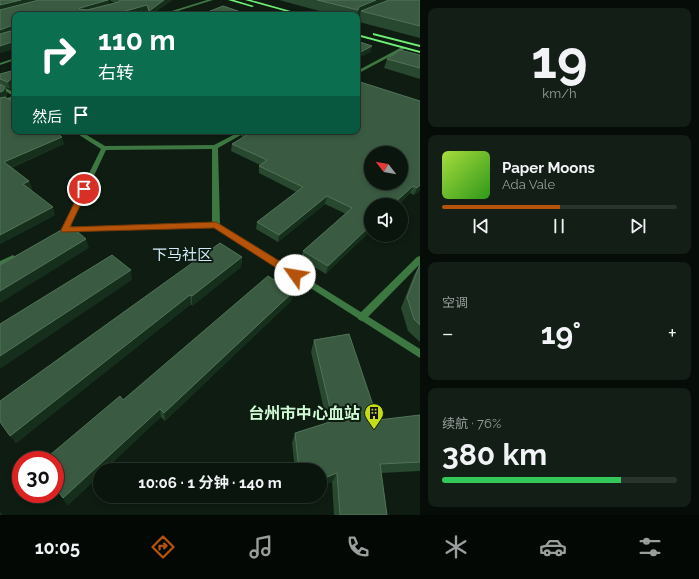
<!DOCTYPE html>
<html lang="zh">
<meta charset="utf-8">
<style>
:root{--surface:#0a150d;--page:#131e16;--text:#f1f3f6;--muted:#999f9d;--line:#2a342e;--accent:#b45309}
body{margin:0;font-family:Raleway,"Noto Sans SC",sans-serif;background:var(--page);color:var(--text);height:100vh;display:flex;flex-direction:column;font-size:15px;white-space:nowrap}
*{box-sizing:border-box;margin:0}
p{font-size:13px;color:var(--muted)}
.icon{flex:none;width:22px;height:22px;fill:none;stroke:currentColor;stroke-width:2;stroke-linecap:round;stroke-linejoin:round}
.map{position:relative;flex:1;overflow:hidden}
.details{display:flex;flex-direction:column;gap:8px;padding:8px;background:#060c07;width:279px}
.details>*{flex:none}
.hud{position:absolute;left:12px;top:12px;width:348px;height:122px;border-radius:8px;box-shadow:0 2px 6px #0003,0 0 0 1px var(--line);background:#0b6e4f;color:#fff;overflow:hidden}
.needle{width:26px;rotate:301deg}
.tools{position:absolute;left:364px;top:146px;display:grid;gap:8px}
.tools a{display:grid;place-items:center;width:44px;height:44px;border-radius:50%;background:var(--surface);box-shadow:0 2px 6px #0003,0 0 0 1px var(--line);font-size:20px}
.speed{position:absolute;left:12px;top:451px;display:flex;gap:8px;font-size:20px;font-weight:700;text-align:center}
.speed>*{display:grid;place-content:center;width:52px;height:52px;border-radius:50%;background:var(--surface);box-shadow:0 2px 6px #0003,0 0 0 1px var(--line);line-height:1}
.speed .limit{border:6px solid #d22;background:#fff;color:#111}
.pin{position:absolute;display:grid;place-items:center;width:34px;height:34px;color:#fff;margin:-17px;border:2px solid #fff;border-radius:50%;box-shadow:0 1px 4px #0007}
.me{position:absolute;width:44px;margin:-22px;rotate:302deg;stroke-linejoin:round;filter:drop-shadow(0 0 3px #0008)}
.turn{display:flex;align-items:center;gap:14px;height:84px;padding:0 20px;font-size:18px}
.turn .icon{width:52px;height:52px;stroke-width:2.5}
.turn b{display:block;font-size:28px;line-height:34px}
.then{display:flex;align-items:center;height:38px;padding:0 20px;background:#0003;gap:8px;font-size:15px}
.big{font-size:30px;font-weight:700;line-height:1.1}
.details .widget{flex:1;display:flex;flex-direction:column;justify-content:center;gap:6px;min-width:0;padding:0 14px;border-radius:8px;background:var(--page)}
.details .dial{align-items:center;gap:0}
.dial b{font-size:52px;line-height:1}
.song{display:flex;align-items:center;gap:12px}
.cover{width:48px;height:48px;border-radius:6px;background:linear-gradient(135deg,hsl(80 70% 55%),hsl(110 70% 35%))}
.played{height:4px;border-radius:2px;background:linear-gradient(90deg,var(--accent) 50%,var(--line) 50%)}
.keys{display:flex;justify-content:space-around;direction:ltr}
.heat{display:flex;justify-content:space-between;align-items:center;font-size:22px;direction:ltr}
.charge{height:6px;border-radius:3px;background:linear-gradient(90deg,#34c759 76%,var(--line) 0)}
.trip{position:absolute;left:93px;top:463px;width:234px;height:40px;border-radius:20px;background:var(--surface);box-shadow:0 2px 6px #0003,0 0 0 1px var(--line);font-weight:700;line-height:40px;text-align:center}
.tab-bar{display:flex;height:64px;justify-content:space-around;align-items:center;background:#040805;color:var(--muted)}
.tab-bar .icon{width:28px;height:28px}
.tab-bar .on{color:var(--accent)}
.tab-bar b{font-size:18px;color:var(--text)}
main{display:flex;flex:1;min-height:0}
.map>svg:first-child{display:block}
.lines{fill:none;stroke-linecap:round;stroke-linejoin:round}
.service{fill:#3d7741;fill-rule:evenodd}
.minor{fill:#3d7741;fill-rule:evenodd}
.tertiary{fill:#3d7741;fill-rule:evenodd}
.secondary{fill:#6ff075;fill-rule:evenodd}
.wall{fill:#28482f;fill-rule:evenodd}
.shaded-wall{fill:#162f1c}
.building{fill:#3a5b41;stroke:#517458;fill-rule:evenodd}
.route{fill:#b45309;stroke:#753606}
.labels{text-anchor:middle;dominant-baseline:central;stroke-width:4;stroke-linejoin:round;paint-order:stroke}
.quarter-label{font-size:15px;fill:#d0eafa;stroke:#0e1c11}
.near-poi-label{font-size:16px;font-weight:bold;fill:#cefad4;stroke:#0e1c11;text-anchor:end}
</style>
<main>
<div class="map">
<svg width="420" height="515" viewBox="0 0 420 515">
<rect width="100%" height="100%" fill="#0e1c11"/>
<g class="lines">
<!-- service -->
<path class="service" d="M15,95V99L0,105V101Z
M420,256V264L365,320L362,321L359,320L357,317L359,314L417,257Z"/>
<!-- minor -->
<path class="minor" d="M402,47L406,48L357,74V71Z
M0,85L15,93V97L0,88Z
M73,131H80L105,146L214,145L241,131H248L218,148L220,224L420,349V358L215,227L62,232L61,230L101,149ZM212,149V223L70,227L106,150Z
M13,255L17,258L16,260L0,268V261Z"/>
<!-- tertiary -->
<path class="tertiary" d="M207,0H213L165,15H159Z
M15,58V60L0,65V63Z"/>
<!-- secondary -->
<path class="secondary" d="M228,0H234L254,6L252,7Z
M245,0H251L305,15H299Z
M373,33L420,45V47L373,35Z
M357,34L420,51V53L357,36Z"/>
</g>
<!-- wall -->
<path class="wall" d="M0,0H172L154,13L158,15H149L148,11L133,15H15V49ZM109,0L115,3L109,4Z
M279,0H420V38L359,22L360,16L357,15H334Z
M420,55V79L384,68L387,59Z
M15,70V84L14,83L10,89L0,85L5,87L7,94L6,97L64,144L11,168L29,181L32,189L30,190L55,215L0,244V74Z
M420,101V190L414,195L410,193L398,205H371L326,274L301,259L303,251L346,214L325,204L278,242L256,229L257,222L296,192L259,173V166L260,165L231,151L232,144L243,137L241,136L242,131H357Z
M242,257L241,267L192,306L191,304L16,443L0,422Z
M420,264V342L408,331L401,308L414,275Z
M293,292L291,301L165,421L161,417L100,470V475L68,505L55,488L123,400Z
M314,340L378,420L420,415V471L381,473L387,515H334L332,482L320,470H295L292,443L295,433L327,423L311,352Z"/>
<!-- shaded-wall -->
<path class="shaded-wall" d="M21,0H44L0,12V5Z
M109,0L110,6L82,14L79,9L80,8Z
M164,0H172L152,15L149,12L150,15L149,11Z
M376,0H389L361,11L360,16L357,17V15L359,7Z
M147,5L148,11L133,15H111Z
M13,25L15,32L0,37V30Z
M15,41V49L0,53V46Z
M372,46L371,52L357,59V54Z
M12,77L14,83L10,89L8,82Z
M5,87L7,94L5,97L0,100V92Z
M62,137L64,144L7,169L4,162Z
M29,181L32,189L26,192L23,184Z
M420,185V190L414,195L417,188Z
M413,186L410,193L398,205H392Z
M327,196L325,204L278,242L279,235Z
M53,207L55,215L0,244V235Z
M371,225V231L326,274L328,266Z
M86,239L89,248L0,303V291Z
M242,257L241,267L192,306V296Z
M131,270L132,280L0,369V356Z
M293,292L291,301L165,421L164,413Z
M190,295L191,304L16,443L10,436Z
M160,409L161,417L105,470H100V475L68,505L63,498Z
M337,473L332,482L320,487V480Z
M0,511L3,515H0Z"/>
<!-- building -->
<path class="building" d="M0,0H21L0,5Z
M39,0H108L80,8L79,9L87,10L119,2L120,0H164L149,11L147,5L111,15H15V41L0,46V34L14,30L15,27L13,25L0,30V10Z
M317,0H376L359,7L358,10Z
M389,0H420V26L361,11Z
M223,6L250,15H200Z
M149,12L158,15H150Z
M357,41L372,46L357,54Z
M400,50L420,55V68L387,59Z
M15,70V78L12,77L8,82L0,79V74Z
M357,81L420,101V185L417,188L413,186L392,205H371V225L328,266L303,251L352,208L327,196L279,235L257,222L303,187L259,166L267,160L232,144L250,133L246,131H357ZM371,153H401V183H371Z
M0,84L5,87L3,91L0,92Z
M5,97L15,103V131H54L62,137L4,162L29,181L23,184L53,207L0,235V98Z
M70,225L86,239L0,291V265Z
M220,243L242,257L192,296L190,295L10,436L0,422V401Z
M112,255L131,270L0,356V324Z
M420,264V325L414,319L407,297Z
M268,276L293,292L164,413L160,409L63,498L55,487V460H44L120,396L123,400Z
M349,334L378,420L420,415V462L380,464L387,515H340L337,473L320,480V470H299L295,433L333,421L314,340Z"/>
<!-- route -->
<path class="route" d="M84,186L88,189L70,227L216,222L299,273L300,275L299,278H292L214,228L62,232L61,230L81,189Z"/>
<!-- icons -->
<defs>
<symbol id="building-pin" viewBox="-11 -11 22 30"><path d="M0 17L-7.5 6A9.5 9.5 0 1 1 7.5 6Z" fill="#c5dd17" stroke="#0e1c11"/><path d="M-4-6H4V6H1V3H-1V6H-4ZM-2.5-4.3h1.7v1.8h-1.7ZM.8-4.3h1.7v1.8H.8ZM-2.5-1h1.7V.8h-1.7ZM.8-1h1.7V.8H.8Z" fill="#111"/></symbol>
</defs>
<g fill-rule="evenodd">
<use href="#building-pin" x="363" y="402" width="22" height="30"/>
</g>
<g class="labels">
<!-- quarter labels -->
<g class="quarter-label">
<text x="182" y="255">下马社区</text>
</g>
<!-- near-poi labels -->
<g class="near-poi-label">
<text x="360" y="413">台州市中心血站</text>
</g>
</g>
</svg>
<div class="tools">
<a><svg class="needle" viewBox="-14 -14 28 28"><path d="M0-13l5 13h-10z" fill="#e53935"/><path d="M0 13l5-13h-10z" fill="#999f9d"/></svg></a>
<a><svg class="icon" aria-label="sound" viewBox="0 0 24 24"><path d="M4 9h4l5-4v14l-5-4H4zM17 9q2 3 0 6"/></svg></a>
</div>
<div class="speed"><div class="limit">30</div></div>
<div class="pin" style="left:84px;top:189px;background:#d93025"><svg class="icon" aria-label="arrive" viewBox="0 0 24 24"><path d="M6 21V4h12l-3 4 3 4H6"/></svg></div>
<svg class="me" style="left:295px;top:275px" viewBox="-20 -20 40 40"><circle r="19" fill="#fff"/><path d="M0-13L10 11 0 6-10 11z" fill="#b45309"/></svg>
<div class="trip">10:06 · 1 分钟 · 140 m</div>
<div class="hud">
<div class="turn"><svg class="icon" aria-label="right" viewBox="0 0 24 24"><path d="M7 20v-9h11M14 6l5 5-5 5"/></svg><div><b>110 m</b>右转</div></div>
<div class="then">然后<svg class="icon" aria-label="arrive" viewBox="0 0 24 24"><path d="M6 21V4h12l-3 4 3 4H6"/></svg></div>
</div>
</div>
<section class="details">
<div class="widget dial"><b>19</b><p>km/h</p></div>
<div class="widget">
<div class="song"><i class="cover"></i><div><b>Paper Moons</b><p>Ada Vale</p></div></div>
<div class="played"></div>
<div class="keys"><svg class="icon" aria-label="previous" viewBox="0 0 24 24"><path d="M18 5L8 12l10 7zM5 5v14"/></svg><svg class="icon" aria-label="pause" viewBox="0 0 24 24"><path d="M8 5v14M16 5v14"/></svg><svg class="icon" aria-label="next" viewBox="0 0 24 24"><path d="M6 5l10 7-10 7zM19 5v14"/></svg></div>
</div>
<div class="widget"><p>空调</p>
<div class="heat"><a>−</a><b class="big">19°</b><a>+</a></div>
</div>
<div class="widget"><p>续航 · 76%</p><b class="big">380 km</b><div class="charge"></div></div>
</section>
</main>
<nav class="tab-bar">
<b>10:05</b>
<svg class="icon on" aria-label="directions" viewBox="0 0 24 24"><path d="M12 3l9 9-9 9-9-9zM9 14v-3h6M13 9l2 2-2 2"/></svg>
<svg class="icon" aria-label="music" viewBox="0 0 24 24"><path d="M9 18V5l10-2v13"/><circle cx="6" cy="18" r="3"/><circle cx="16" cy="16" r="3"/></svg>
<svg class="icon" aria-label="phone" viewBox="0 0 24 24"><path d="M5 4h4l2 5-3 2q2 4 5 5l2-3 5 2v4C11 20 4 13 5 4z"/></svg>
<svg class="icon" aria-label="climate" viewBox="0 0 24 24"><path d="M12 3v18M4 7l16 10M4 17L20 7"/></svg>
<svg class="icon" aria-label="car" viewBox="0 0 24 24"><path d="M5 17H2v-5l4-1 3-4h7l3 4 3 1v5h-3M9 17h6M6 11h13"/><circle cx="7" cy="17" r="2"/><circle cx="17" cy="17" r="2"/></svg>
<svg class="icon" aria-label="filters" viewBox="0 0 24 24"><path d="M4 7h16M4 17h16"/><circle cx="9" cy="7" r="2"/><circle cx="15" cy="17" r="2"/></svg>
</nav>
